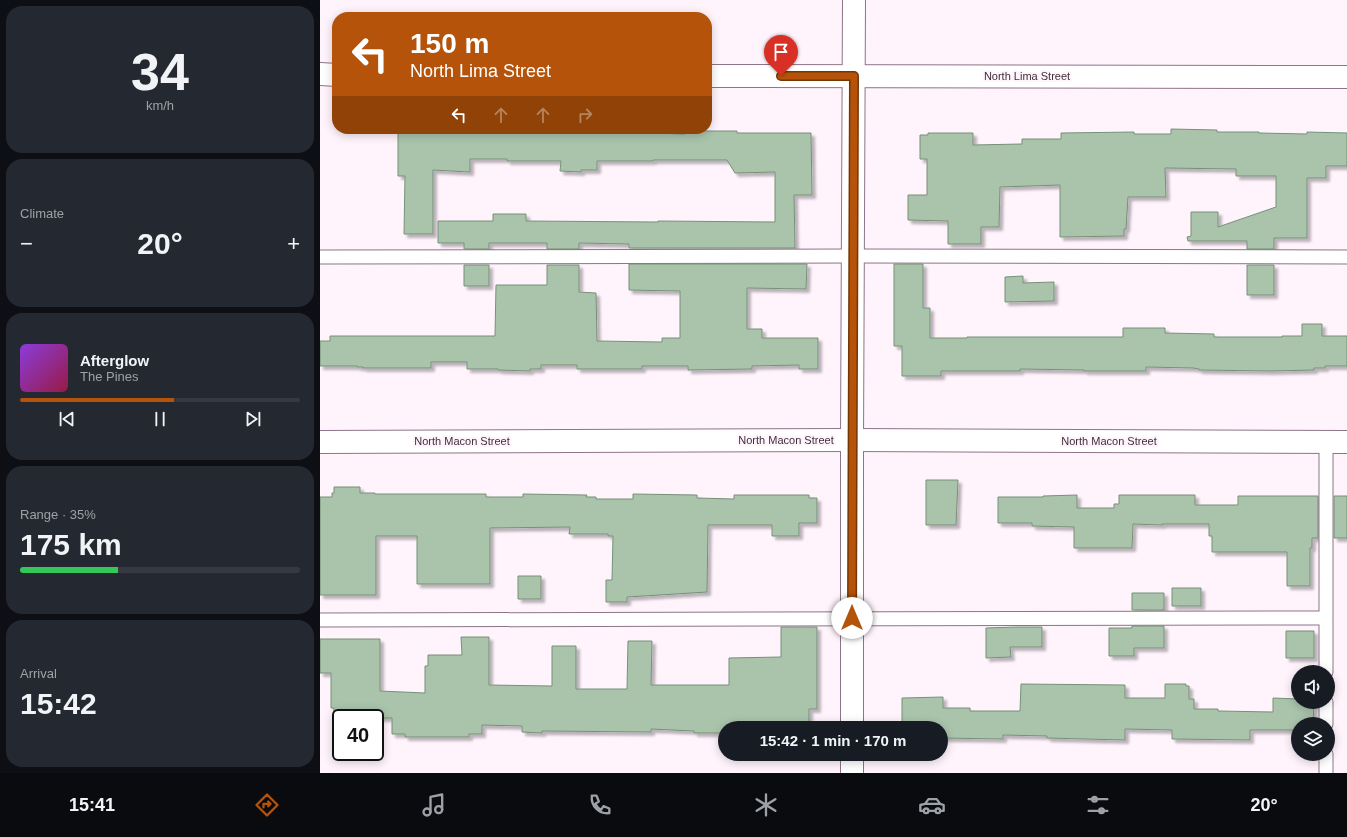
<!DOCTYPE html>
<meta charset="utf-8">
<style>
:root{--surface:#171b24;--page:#242831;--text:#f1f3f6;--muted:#9ea1a6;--line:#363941;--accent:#b45309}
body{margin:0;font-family:Arial,sans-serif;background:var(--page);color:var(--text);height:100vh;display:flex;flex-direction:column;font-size:15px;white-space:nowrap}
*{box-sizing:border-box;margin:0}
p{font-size:13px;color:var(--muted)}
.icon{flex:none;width:22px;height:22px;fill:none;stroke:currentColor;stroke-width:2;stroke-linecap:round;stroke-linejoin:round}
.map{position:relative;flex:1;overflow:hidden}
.panel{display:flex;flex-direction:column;gap:6px;padding:6px;background:#0d0f14;width:320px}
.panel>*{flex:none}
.top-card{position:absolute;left:12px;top:12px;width:380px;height:122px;border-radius:16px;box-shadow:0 2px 10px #0003;background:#b45309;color:#fff;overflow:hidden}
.tools{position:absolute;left:971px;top:665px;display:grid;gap:8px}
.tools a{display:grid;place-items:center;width:44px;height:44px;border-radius:50%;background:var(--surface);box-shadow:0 2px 10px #0003;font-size:20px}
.speed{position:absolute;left:12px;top:709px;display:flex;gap:8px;font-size:20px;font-weight:700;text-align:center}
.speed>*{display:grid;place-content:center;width:52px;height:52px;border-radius:50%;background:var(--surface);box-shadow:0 2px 10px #0003;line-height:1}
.speed .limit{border:2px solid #111;border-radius:6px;background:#fff;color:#111}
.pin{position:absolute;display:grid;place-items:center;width:34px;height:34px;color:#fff;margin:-41px -17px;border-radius:50% 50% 50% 0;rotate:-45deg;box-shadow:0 0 4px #0007}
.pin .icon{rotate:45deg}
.me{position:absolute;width:44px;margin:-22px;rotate:0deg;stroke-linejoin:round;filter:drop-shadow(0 0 3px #0008)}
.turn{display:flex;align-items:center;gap:14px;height:84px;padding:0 12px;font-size:18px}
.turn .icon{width:52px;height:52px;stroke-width:2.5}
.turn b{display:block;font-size:28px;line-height:34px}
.lanes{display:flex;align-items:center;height:38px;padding:0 12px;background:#0003;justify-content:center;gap:20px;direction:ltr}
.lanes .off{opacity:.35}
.big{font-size:30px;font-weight:700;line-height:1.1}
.panel .tile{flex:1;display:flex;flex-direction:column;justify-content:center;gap:6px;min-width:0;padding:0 14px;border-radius:16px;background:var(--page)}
.panel .dial{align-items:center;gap:0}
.dial b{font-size:52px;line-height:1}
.song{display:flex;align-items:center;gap:12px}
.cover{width:48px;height:48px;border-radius:6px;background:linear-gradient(135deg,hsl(270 70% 55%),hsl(340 70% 35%))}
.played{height:4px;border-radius:2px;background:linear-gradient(90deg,var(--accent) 55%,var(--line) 55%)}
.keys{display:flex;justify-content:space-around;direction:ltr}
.heat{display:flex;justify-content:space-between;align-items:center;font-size:22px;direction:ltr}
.charge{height:6px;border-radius:3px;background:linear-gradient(90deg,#34c759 35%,var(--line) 0)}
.trip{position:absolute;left:398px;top:721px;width:230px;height:40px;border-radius:20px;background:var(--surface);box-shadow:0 2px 10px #0003;font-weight:700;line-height:40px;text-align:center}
.tab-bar{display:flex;height:64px;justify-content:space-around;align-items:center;background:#090b0e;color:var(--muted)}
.tab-bar .icon{width:28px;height:28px}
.tab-bar .selected{color:var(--accent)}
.tab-bar b{font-size:18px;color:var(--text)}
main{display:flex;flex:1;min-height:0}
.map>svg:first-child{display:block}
.building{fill:#aac4ac;stroke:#779079;filter:url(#shadow)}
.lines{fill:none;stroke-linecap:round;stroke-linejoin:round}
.service-casing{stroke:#8d7488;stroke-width:15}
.minor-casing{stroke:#8d7488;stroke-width:24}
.tertiary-casing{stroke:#8d7488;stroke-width:24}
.service{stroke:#fff;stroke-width:13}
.minor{stroke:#fff;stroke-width:22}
.tertiary{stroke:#fff;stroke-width:22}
.route-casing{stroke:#753606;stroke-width:10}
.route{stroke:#b45309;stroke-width:7}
.labels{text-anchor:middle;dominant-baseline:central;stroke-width:4;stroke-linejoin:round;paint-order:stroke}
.street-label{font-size:11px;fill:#3d323b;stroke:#fff3fc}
</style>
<main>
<section class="panel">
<div class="tile dial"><b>34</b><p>km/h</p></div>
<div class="tile"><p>Climate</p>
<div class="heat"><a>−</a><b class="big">20°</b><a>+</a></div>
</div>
<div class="tile">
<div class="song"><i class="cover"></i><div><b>Afterglow</b><p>The Pines</p></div></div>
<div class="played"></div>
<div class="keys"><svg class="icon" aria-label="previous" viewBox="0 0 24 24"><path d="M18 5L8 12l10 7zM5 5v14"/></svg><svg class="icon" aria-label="pause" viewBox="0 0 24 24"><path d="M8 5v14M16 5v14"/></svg><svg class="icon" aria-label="next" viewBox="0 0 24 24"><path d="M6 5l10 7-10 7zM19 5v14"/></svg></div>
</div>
<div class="tile"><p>Range · 35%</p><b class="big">175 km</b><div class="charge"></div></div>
<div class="tile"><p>Arrival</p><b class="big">15:42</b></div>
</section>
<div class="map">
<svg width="1027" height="773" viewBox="0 0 1027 773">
<defs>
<filter id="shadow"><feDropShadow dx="3.5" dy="3.5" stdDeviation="1" flood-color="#0004"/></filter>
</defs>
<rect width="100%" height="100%" fill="#fff3fc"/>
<!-- building -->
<path class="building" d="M208,129L365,134V131H417V133H491L492,195H474L475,248H309V244L259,243V249H227V243H169V249H144V243H118V221H173V214H206V221L338,222V221L455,222V172L415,173L407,160H333V161H277V170H261V172L240,171L241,161H187V159H150V172L113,170V234H84L85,176H78V132H90V131L200,132L208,131Z
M851,129L897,130V132H939V133L987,134V132L1027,133V166H1006V178H987V238H954V249H927V241H868L867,237L871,236V212H898V227L956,207V176H916V169L845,168L846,197H808L806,229H804V236L740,237V185L680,187L679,227H661V244H628V221L588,220V195H607V159H600V135H608V133H653V145L702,144V139H741V133L814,132V134H851Z
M309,264H487L486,289L427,288V329H442V338H498V369H479V365L432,366V369L368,370V366H322V369H257V365H221V369H210V371L178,370V369H147V362H111V368H43V367H37V366H0V341H10V336H175L176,285H227V265H259V292L276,293L277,341L342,342V338H360V291L309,290Z
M574,264H603V308H610V338H647V337H803V328H845V333L894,334V337H962V336H982V324H1002V336H1027V366H1005V368H994V370L951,371L879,370V369L873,368L826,367V371H764V370L700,369V371H621V376H582V346H574Z
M144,265H169V286H144Z
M927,265H954V295H927Z
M703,276V283L734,282V301L685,302V277Z
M606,480H638L636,525H606Z
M14,487H40V493H55V494H166V497H203V494L267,495L266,497H276V499H313V494L377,495V498L414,499V495H489V498H497V523H479V536H452V525H388L387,592L307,597V602H286V580H292L293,536H288V534H249L250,527L170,528V584H97V536H56V595H0V497H12V493H14Z
M757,495V508H794V504H799V495H875V505H918V496H998V538H992V548H990V586H967V552H892V536H889V524H842V525L813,524L812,548H754V527L712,526V523H678V497H723V496Z
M1014,496H1027V538H1014Z
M198,576H221V599H198Z
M852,588H881V606H852Z
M812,593H844V610H812Z
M812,626H844V648H814V656H789V628H812Z
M461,627H497V709H489V728H405V733H374V731L331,729V732L222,731V733L202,732V726L162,725V734H149V737H85V734H72V718H14V708H11V673H0V639H60V691L105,693V666H108V655H142L141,637H169V685L232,686V646H256V689H307L308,641H332L331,685H409V658L461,657Z
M696,627H722V647H690L691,657L666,658V628Z
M966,631H994V658H966Z
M701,684L805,685V698H845V684H866V686H869V699H874V709H898V711L953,712V698L978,699V702H994L993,724H978V730H930V740L852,739V730L805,729V740L727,738V736L683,735V739L621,738V728H596V726H582V698L623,697V708H650V711H700Z"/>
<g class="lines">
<defs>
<path id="service" d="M0,257L533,256L1027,257
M1006,442V672
M0,620L1006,618
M1006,702V724
M1006,754V773"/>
<path id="minor" d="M0,74L17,75
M387,76L1027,77
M0,442L532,440L1027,442"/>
<path id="tertiary" d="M532,728V440L534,0
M532,754V773"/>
</defs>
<!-- service casing -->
<use href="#service" class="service-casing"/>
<!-- minor casing -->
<use href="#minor" class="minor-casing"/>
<!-- tertiary casing -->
<use href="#tertiary" class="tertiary-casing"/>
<!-- service -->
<use href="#service" class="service"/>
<!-- minor -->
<use href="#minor" class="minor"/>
<!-- tertiary -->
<use href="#tertiary" class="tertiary"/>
</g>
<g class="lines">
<defs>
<path id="route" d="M461,76H534L532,618"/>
</defs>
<!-- route casing -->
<use href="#route" class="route-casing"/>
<!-- route -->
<use href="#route" class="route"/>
</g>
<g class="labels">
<!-- street labels -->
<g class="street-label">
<text x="707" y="76">North Lima Street</text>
<text x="466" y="440">North Macon Street</text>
<text x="142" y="441">North Macon Street</text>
<text x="789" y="441">North Macon Street</text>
</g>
</g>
</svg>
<div class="tools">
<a><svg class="icon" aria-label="sound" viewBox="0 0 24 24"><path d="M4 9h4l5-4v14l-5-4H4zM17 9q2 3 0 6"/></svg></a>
<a><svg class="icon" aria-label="layers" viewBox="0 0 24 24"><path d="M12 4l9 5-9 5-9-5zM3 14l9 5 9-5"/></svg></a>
</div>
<div class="speed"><div class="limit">40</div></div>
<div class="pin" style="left:461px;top:76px;background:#d93025"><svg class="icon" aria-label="arrive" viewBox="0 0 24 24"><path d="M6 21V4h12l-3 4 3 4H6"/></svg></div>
<svg class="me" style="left:532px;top:618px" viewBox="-20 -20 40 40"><circle r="19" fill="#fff"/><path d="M0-13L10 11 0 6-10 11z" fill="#b45309"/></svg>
<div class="trip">15:42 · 1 min · 170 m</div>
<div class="top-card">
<div class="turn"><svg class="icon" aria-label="left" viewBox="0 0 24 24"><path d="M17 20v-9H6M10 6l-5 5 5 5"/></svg><div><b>150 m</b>North Lima Street</div></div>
<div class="lanes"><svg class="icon" aria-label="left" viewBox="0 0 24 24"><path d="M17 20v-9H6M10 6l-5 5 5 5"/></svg><svg class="icon off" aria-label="ahead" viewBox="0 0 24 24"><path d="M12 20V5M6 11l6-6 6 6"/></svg><svg class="icon off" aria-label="ahead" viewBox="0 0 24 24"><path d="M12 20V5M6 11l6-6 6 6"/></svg><svg class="icon off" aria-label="right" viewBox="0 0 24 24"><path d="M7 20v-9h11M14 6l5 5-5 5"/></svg></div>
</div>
</div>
</main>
<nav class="tab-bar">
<b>15:41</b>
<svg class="icon selected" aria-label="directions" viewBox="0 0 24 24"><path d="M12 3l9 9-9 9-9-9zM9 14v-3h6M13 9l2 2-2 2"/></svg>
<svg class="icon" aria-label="music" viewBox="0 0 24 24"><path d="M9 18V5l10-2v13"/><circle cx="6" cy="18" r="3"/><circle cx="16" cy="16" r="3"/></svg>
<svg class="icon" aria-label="phone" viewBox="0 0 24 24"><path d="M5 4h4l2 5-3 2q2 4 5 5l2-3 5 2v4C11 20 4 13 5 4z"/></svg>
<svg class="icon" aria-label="climate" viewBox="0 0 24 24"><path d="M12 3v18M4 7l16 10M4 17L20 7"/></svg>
<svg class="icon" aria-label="car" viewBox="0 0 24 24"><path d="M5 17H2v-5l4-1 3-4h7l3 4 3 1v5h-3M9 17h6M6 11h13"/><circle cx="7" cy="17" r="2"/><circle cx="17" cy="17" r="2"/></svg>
<svg class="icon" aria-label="filters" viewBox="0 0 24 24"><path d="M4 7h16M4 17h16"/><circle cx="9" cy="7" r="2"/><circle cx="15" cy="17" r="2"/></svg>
<b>20°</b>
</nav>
